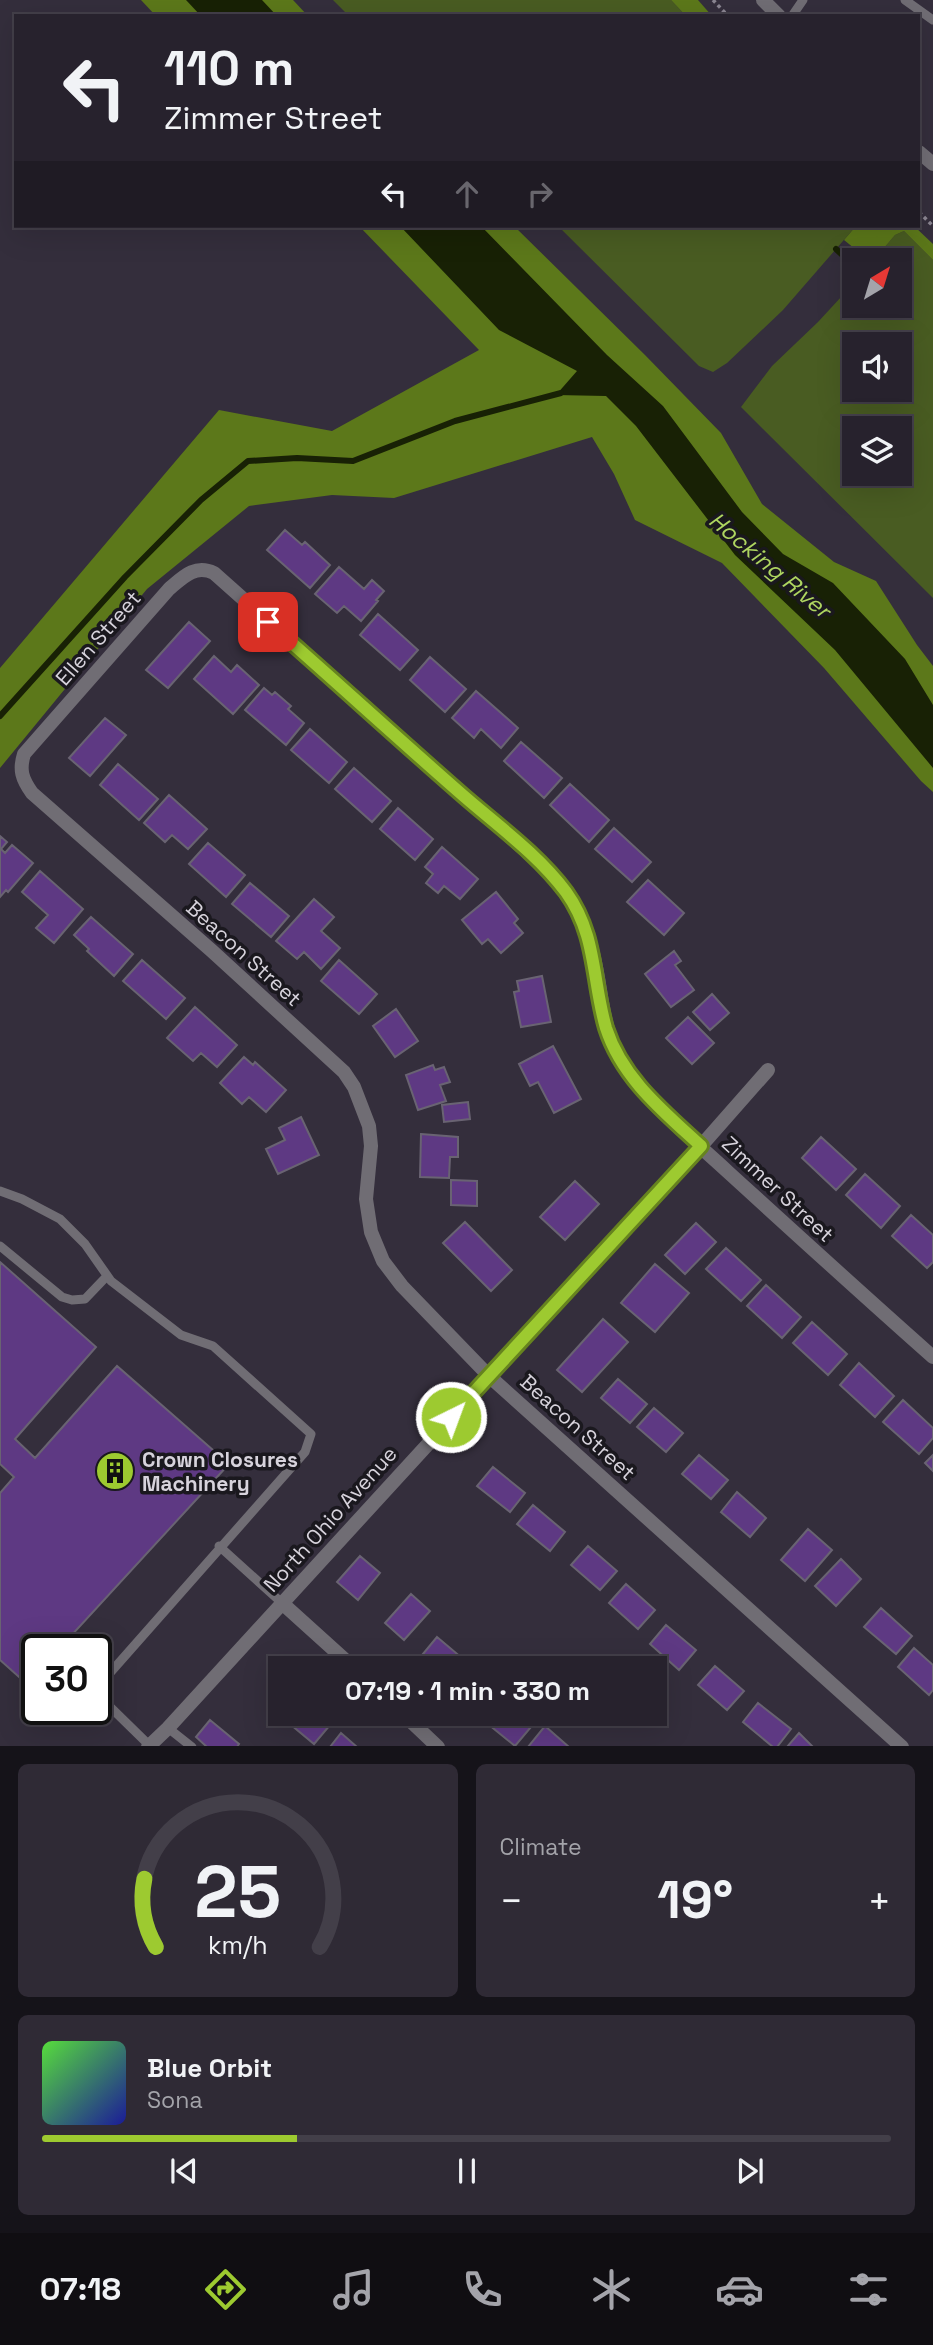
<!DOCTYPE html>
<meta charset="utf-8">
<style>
:root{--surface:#27222d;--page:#2f2a35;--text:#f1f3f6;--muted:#a4a4aa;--line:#433f49;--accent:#9dca30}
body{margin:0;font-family:"Space Grotesk",sans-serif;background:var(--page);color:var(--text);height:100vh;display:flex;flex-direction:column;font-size:26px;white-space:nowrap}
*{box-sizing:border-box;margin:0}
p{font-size:23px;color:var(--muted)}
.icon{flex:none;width:38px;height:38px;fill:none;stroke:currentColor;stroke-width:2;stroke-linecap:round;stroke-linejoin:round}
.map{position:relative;height:1746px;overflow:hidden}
.sheet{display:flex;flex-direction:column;gap:18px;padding:18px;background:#151319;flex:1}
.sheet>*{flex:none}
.guide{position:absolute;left:14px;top:14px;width:906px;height:214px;border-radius:0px;box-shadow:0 7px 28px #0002,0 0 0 2px var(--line);background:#27222d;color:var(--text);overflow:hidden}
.needle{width:46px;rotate:38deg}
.tools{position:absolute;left:842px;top:248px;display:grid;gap:14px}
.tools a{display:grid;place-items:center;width:70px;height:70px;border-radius:0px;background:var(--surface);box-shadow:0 7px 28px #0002,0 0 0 2px var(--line);font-size:35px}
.speed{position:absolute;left:21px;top:1634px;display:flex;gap:14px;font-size:35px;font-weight:700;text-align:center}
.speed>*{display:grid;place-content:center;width:91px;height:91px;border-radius:50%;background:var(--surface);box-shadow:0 7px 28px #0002,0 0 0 2px var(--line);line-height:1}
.speed .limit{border:4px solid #111;border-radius:10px;background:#fff;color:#111}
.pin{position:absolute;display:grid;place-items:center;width:60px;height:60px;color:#fff;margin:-30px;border-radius:14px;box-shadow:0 4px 10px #0006}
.me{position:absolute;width:77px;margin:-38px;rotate:42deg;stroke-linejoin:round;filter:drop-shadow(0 0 5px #0008)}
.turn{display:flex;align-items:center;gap:24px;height:147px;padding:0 35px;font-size:32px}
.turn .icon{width:91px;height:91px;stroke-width:2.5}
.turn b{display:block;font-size:49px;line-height:60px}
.lanes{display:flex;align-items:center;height:66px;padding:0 35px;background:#0003;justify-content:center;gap:35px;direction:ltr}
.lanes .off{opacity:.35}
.big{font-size:52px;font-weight:600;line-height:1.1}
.sheet .widget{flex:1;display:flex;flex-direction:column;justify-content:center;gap:10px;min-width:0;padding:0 24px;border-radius:10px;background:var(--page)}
.sheet .dial{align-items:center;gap:0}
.dial svg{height:182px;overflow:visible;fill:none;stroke:var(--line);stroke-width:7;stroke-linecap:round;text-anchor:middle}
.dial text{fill:var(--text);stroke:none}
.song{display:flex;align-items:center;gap:21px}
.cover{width:84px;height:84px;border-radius:10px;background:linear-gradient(135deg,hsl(110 70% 55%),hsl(240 70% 35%))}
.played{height:7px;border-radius:4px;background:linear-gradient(90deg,var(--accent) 30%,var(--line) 30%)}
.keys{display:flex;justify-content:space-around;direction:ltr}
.heat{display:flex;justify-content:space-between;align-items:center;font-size:38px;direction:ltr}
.sheet .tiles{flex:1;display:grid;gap:18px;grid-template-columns:1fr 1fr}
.widget:last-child{grid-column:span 2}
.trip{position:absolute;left:268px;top:1656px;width:399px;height:70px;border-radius:0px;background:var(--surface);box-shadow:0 7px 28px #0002,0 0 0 2px var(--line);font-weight:600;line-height:70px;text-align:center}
.menu{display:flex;height:112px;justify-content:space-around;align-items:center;background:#100e12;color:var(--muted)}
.menu .icon{width:49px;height:49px}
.menu .active{color:var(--accent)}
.menu b{font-size:32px;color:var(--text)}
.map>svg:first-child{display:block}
.green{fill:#495c22;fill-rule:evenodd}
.forest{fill:#5c781a}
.water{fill:#182105}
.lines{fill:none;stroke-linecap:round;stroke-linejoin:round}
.stream{stroke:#182105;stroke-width:6}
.building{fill:#5e3983;stroke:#696372;stroke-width:2}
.path{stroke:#8b8692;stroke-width:3.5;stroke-dasharray:3.5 3.5;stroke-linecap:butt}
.service{stroke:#706d74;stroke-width:9}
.minor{stroke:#706d74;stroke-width:14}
.route-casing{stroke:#66831f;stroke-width:18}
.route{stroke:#9dca30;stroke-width:12}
.labels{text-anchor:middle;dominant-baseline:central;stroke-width:7;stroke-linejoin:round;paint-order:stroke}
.street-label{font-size:21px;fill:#d7d3dc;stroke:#1a181e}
.poi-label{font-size:21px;font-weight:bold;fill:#d7d3dc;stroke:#1a181e;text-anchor:start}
.water-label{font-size:23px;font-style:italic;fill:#aed560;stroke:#1a181e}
</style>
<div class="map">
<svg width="933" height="1747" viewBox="0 0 933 1747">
<rect width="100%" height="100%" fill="#342e3c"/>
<!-- green -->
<path class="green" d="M333,0H671L686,16H349Z
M558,226H856L783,310L727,363L713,372L699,366Z
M904,231L933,260V598L741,407L772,366L818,322L854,283V306H900V261H873L895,235ZM854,345H900V390H854ZM854,429H900V474H854Z"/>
<!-- forest -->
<path class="forest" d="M141,0H293L308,16H156Z
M671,0H698L712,16H686Z
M359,226H514L645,355L721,433L762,504L834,562L876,581L917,645L933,666V792L921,781L824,668L722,563L635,520L614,474L592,437L394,498L332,495L249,506L147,589L0,768V668L219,410L332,431L479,350Z
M856,226H914L933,244V260L904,231L895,235L873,261H870L844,240Z"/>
<!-- water -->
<path class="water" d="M186,0H262L277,16H201Z
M400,226H481L607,355L663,406L742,512L783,554L833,583L905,659L933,705V768L835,650L735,555L636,426L606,396L556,395L577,371L499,330Z"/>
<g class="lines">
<!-- stream -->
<path class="stream" d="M836,249L854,266
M0,716L125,577L201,500L248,461L297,458L353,461L455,421L561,393"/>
</g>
<!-- building -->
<path class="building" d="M285,530L302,545L305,542L330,565L310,588L267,550Z
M339,567L364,589L372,580L384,591L376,600L378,601L361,621L344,606L337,613L315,594Z
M378,614L418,650L400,670L360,635Z
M189,622L210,641L168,688L146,670Z
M214,656L231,672L237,665L259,685L233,714L194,679Z
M430,657L466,689L445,712L410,680Z
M264,688L272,695L275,692L291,706L288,709L304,723L286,745L245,710Z
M476,691L518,728L501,748L481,729L474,738L452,718Z
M105,718L126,735L90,776L69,758Z
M310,729L347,762L329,783L291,750Z
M521,742L562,778L544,798L504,761Z
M118,764L158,799L139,820L100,785Z
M354,768L391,801L372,822L335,789Z
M570,784L609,820L589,842L550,805Z
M169,795L207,829L188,849L172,835L165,842L144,823Z
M398,808L433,839L415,860L380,829Z
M614,828L651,862L632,882L595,849Z
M0,836L7,842L1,849L5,853L12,845L33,863L8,892L6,890L0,897Z
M208,843L245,875L226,897L189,864Z
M442,847L478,879L460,899L444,886L438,893L426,883L433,874L425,867Z
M40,871L83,909L54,943L36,928L48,915L22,892Z
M648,880L684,913L664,935L627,902Z
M250,883L289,916L271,937L232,904Z
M496,892L518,919L514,923L523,933L501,953L488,939L482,944L462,920Z
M314,899L334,917L321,931L340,948L321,969L304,952L297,959L276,941Z
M91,917L133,954L114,976L87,951L89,949L74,935Z
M674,951L681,961L675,965L694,990L671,1007L645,974Z
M142,960L185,998L166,1019L123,981Z
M339,960L377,994L359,1014L321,981Z
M542,976L551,1022L521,1027L514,992L519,991L517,981Z
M712,994L729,1013L710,1030L693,1012Z
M195,1007L237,1045L217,1067L201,1053L193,1061L167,1038Z
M396,1009L418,1041L395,1057L373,1026Z
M688,1017L714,1043L692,1064L666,1038Z
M553,1046L581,1099L554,1113L538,1082L530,1086L519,1064Z
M244,1057L253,1065L255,1062L286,1090L266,1112L249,1097L242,1104L220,1083Z
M433,1065L435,1070L444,1067L450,1082L440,1085L446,1101L418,1110L406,1075Z
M468,1102L470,1119L444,1122L442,1105Z
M301,1117L319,1155L278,1174L266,1149L285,1140L279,1128Z
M421,1134L458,1137V1157H450L449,1178L420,1177Z
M821,1137L856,1169L836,1190L802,1158Z
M865,1174L900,1206L881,1228L846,1195Z
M451,1180L477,1181V1206L451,1205Z
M575,1181L599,1204L565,1240L540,1217Z
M911,1215L933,1235V1262L927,1268L892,1236Z
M465,1222L512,1270L491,1291L443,1243Z
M696,1223L716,1242L685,1274L665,1255Z
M726,1248L761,1280L741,1301L706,1269Z
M0,1262L96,1347L15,1439L35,1458L117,1366L229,1464L58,1650H37V1673L27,1684L0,1660V1493L14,1477L0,1464Z
M655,1264L689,1293L655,1332L621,1303Z
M766,1285L801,1317L782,1338L747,1306Z
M603,1319L628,1342L582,1392L557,1370Z
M812,1322L847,1354L828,1375L793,1343Z
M859,1363L894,1396L875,1417L840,1385Z
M618,1379L647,1404L630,1423L601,1398Z
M903,1400L933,1428V1438L919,1454L883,1422Z
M654,1408L683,1433L666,1452L637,1427Z
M699,1455L728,1480L711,1499L682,1474Z
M933,1455V1471L925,1463Z
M493,1467L525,1493L510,1512L477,1486Z
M737,1492L766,1518L750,1537L721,1512Z
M533,1505L565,1532L550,1551L517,1524Z
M808,1529L832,1550L805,1581L781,1560Z
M588,1546L617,1571L600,1590L571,1565Z
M360,1556L380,1573L358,1600L337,1582Z
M841,1559L861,1579L836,1606L815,1586Z
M626,1584L655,1610L638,1629L609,1603Z
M411,1594L430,1611L404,1640L385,1623Z
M881,1608L912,1636L896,1654L864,1627Z
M666,1625L696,1650L679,1670L650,1644Z
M437,1637L462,1658L453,1668H427L418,1660Z
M914,1648L933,1665V1690L929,1695L898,1667Z
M715,1666L744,1691L727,1710L698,1685Z
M758,1703L791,1729L777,1747H773L743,1722Z
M289,1713H317L330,1725L314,1744L284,1719Z
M497,1713H527L536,1721L515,1746L488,1724Z
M210,1720L239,1744L237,1747H207L196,1737Z
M545,1726L569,1747H528Z
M341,1733L357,1747H330Z
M799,1733L813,1747H787Z"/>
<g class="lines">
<!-- path -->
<path class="path" d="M713,0L728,16
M919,212L933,226"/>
<!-- service -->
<path class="service" d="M905,0L933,20
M792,16L803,0
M0,1191L22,1199L60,1219L85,1244L111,1281L181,1335L213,1346L311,1434L305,1452L102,1682L100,1697L149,1745
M0,1246L62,1297L72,1300L85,1299L107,1276
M219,1546L282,1603
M168,1728L192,1747"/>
<!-- minor -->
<path class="minor" d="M763,0L779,16
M919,152L933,164
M282,1603L354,1668
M402,1713L438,1747
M148,1747L168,1728L701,1146L768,1070
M902,1747L489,1376L402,1286L383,1261L371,1232L366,1199L371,1146L369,1126L354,1087L344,1072L212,951L32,793C22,779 19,770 24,754L169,589C183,577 195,564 214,573L545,868C564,890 580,911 589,939C605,988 597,1030 630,1075C657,1112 695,1141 728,1172C796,1234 864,1296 933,1357"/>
</g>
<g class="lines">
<defs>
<path id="route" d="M268,622C332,678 394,735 458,791C494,823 537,853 566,892C597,935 592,980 606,1028C622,1078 663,1111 701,1146L451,1417"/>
</defs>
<!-- route casing -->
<use href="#route" class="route-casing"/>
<!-- route -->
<use href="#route" class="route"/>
</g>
<!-- icons -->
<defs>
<symbol id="building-disc" viewBox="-11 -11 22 22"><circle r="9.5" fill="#9dca30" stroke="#1a181e"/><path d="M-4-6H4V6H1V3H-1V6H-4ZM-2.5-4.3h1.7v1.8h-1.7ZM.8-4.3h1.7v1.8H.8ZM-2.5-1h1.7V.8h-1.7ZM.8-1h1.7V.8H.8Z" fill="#111"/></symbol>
</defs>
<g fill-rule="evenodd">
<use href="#building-disc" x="93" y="1449" width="44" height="44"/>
</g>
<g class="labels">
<!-- street labels -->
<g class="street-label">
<text transform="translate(98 638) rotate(-49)">Ellen Street</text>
<text transform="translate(244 953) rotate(42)">Beacon Street</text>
<text transform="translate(778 1189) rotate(43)">Zimmer Street</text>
<text transform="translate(578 1427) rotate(42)">Beacon Street</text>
<text transform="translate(330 1519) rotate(-48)">North Ohio Avenue</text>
</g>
<!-- poi labels -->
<g class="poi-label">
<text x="142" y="1459">Crown Closures<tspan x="142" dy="24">Machinery</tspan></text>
</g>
<!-- water labels -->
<g class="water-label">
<text transform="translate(770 565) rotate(40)">Hocking River</text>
</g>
</g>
</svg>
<div class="tools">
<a><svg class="needle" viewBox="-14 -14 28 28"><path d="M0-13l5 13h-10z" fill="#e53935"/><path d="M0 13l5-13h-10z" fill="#a4a4aa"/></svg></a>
<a><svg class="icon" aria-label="sound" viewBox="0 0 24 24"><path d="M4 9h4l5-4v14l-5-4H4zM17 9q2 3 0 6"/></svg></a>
<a><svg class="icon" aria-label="layers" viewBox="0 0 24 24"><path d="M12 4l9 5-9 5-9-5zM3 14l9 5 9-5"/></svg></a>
</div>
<div class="speed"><div class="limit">30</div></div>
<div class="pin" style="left:268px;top:622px;background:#d93025"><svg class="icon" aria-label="arrive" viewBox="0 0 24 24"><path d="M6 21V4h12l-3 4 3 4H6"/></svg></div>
<svg class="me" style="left:451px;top:1417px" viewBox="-20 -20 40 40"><circle r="17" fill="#9dca30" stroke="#fff" stroke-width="3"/><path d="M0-11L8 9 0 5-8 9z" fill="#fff"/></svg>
<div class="trip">07:19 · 1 min · 330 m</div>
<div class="guide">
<div class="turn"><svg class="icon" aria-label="left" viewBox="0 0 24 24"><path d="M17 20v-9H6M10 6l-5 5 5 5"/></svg><div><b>110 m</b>Zimmer Street</div></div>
<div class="lanes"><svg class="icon" aria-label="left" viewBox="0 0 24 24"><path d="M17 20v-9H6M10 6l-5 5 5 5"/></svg><svg class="icon off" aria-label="ahead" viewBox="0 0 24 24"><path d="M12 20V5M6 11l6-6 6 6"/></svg><svg class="icon off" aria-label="right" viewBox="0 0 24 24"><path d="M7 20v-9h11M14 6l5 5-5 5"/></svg></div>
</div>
</div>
<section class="sheet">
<div class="tiles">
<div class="widget dial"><svg viewBox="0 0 100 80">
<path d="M14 69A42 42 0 1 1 86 69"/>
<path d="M14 69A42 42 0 0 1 9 39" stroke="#9dca30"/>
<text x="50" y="56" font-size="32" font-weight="700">25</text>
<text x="50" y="72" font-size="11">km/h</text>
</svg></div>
<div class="widget"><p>Climate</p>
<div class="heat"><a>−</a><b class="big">19°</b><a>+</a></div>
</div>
<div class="widget">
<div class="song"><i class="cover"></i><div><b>Blue Orbit</b><p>Sona</p></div></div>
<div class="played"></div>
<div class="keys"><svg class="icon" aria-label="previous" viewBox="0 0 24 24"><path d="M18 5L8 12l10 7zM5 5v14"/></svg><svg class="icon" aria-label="pause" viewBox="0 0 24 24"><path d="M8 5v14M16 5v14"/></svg><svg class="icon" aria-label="next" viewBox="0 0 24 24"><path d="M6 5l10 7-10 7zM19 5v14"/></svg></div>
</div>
</div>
</section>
<nav class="menu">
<b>07:18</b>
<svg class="icon active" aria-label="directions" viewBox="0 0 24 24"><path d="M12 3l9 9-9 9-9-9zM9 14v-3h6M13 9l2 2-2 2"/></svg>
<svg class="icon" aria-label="music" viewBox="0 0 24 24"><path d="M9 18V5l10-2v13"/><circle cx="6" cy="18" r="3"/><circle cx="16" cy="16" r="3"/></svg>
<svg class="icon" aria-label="phone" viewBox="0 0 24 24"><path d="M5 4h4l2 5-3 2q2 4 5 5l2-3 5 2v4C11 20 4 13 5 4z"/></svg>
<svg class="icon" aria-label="climate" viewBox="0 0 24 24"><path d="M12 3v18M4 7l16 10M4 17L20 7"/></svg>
<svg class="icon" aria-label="car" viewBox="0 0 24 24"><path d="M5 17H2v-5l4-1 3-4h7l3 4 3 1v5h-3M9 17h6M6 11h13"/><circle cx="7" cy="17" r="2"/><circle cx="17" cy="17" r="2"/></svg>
<svg class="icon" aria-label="filters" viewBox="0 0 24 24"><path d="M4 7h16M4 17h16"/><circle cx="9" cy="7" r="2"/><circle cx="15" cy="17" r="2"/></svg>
</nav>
